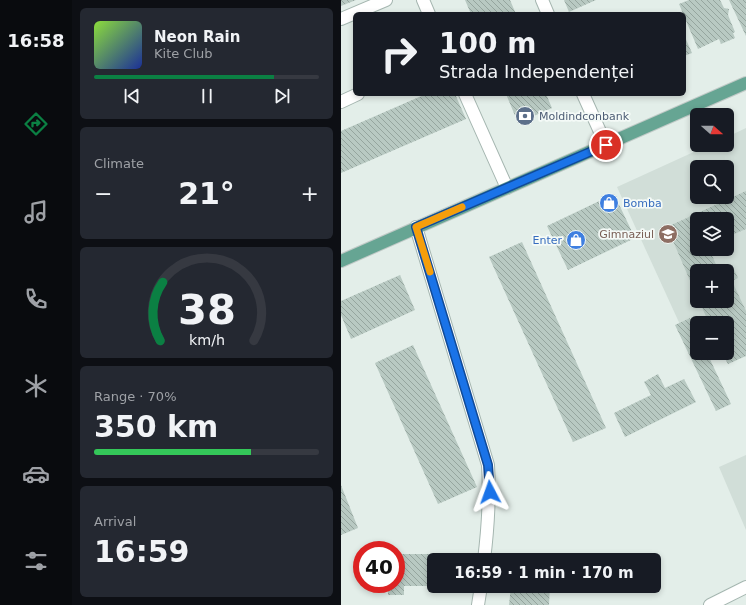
<!DOCTYPE html>
<meta charset="utf-8">
<style>
:root{--surface:#171b24;--page:#242831;--text:#f1f3f6;--muted:#9ea1a6;--line:#363941;--accent:#0b8043}
body{margin:0;font-family:"DejaVu Sans",sans-serif;background:var(--page);color:var(--text);height:100vh;display:flex;flex-direction:column;font-size:15px;white-space:nowrap}
*{box-sizing:border-box;margin:0}
p{font-size:13px;color:var(--muted)}
.icon{flex:none;width:22px;height:22px;fill:none;stroke:currentColor;stroke-width:2;stroke-linecap:round;stroke-linejoin:round}
.map{position:relative;flex:1;overflow:hidden}
.panel{display:flex;flex-direction:column;gap:8px;padding:8px;background:#0d0f14;width:269px}
.panel>*{flex:none}
.hud{position:absolute;left:12px;top:12px;width:333px;height:84px;border-radius:6px;box-shadow:0 2px 6px #0003;background:#171b24;color:var(--text);overflow:hidden}
.needle{width:26px;rotate:111deg}
.controls{position:absolute;left:349px;top:108px;display:grid;gap:8px}
.controls a{display:grid;place-items:center;width:44px;height:44px;border-radius:6px;background:var(--surface);box-shadow:0 2px 6px #0003;font-size:20px}
.speed{position:absolute;left:12px;top:541px;display:flex;gap:8px;font-size:20px;font-weight:700;text-align:center}
.speed>*{display:grid;place-content:center;width:52px;height:52px;border-radius:50%;background:var(--surface);box-shadow:0 2px 6px #0003;line-height:1}
.speed .limit{border:6px solid #d22;background:#fff;color:#111}
.pin{position:absolute;display:grid;place-items:center;width:34px;height:34px;color:#fff;margin:-17px;border:2px solid #fff;border-radius:50%;box-shadow:0 1px 4px #0007}
.me{position:absolute;width:44px;margin:-22px;rotate:356deg;stroke-linejoin:round;filter:drop-shadow(0 0 3px #0008)}
.turn{display:flex;align-items:center;gap:14px;height:84px;padding:0 20px;font-size:18px}
.turn .icon{width:52px;height:52px;stroke-width:2.5}
.turn b{display:block;font-size:28px;line-height:34px}
.big{font-size:30px;font-weight:800;line-height:1.1}
.panel .widget{flex:1;display:flex;flex-direction:column;justify-content:center;gap:6px;min-width:0;padding:0 14px;border-radius:6px;background:var(--page)}
.panel .dial{align-items:center;gap:0}
.dial svg{height:104px;overflow:visible;fill:none;stroke:var(--line);stroke-width:7;stroke-linecap:round;text-anchor:middle}
.dial text{fill:var(--text);stroke:none}
.song{display:flex;align-items:center;gap:12px}
.cover{width:48px;height:48px;border-radius:6px;background:linear-gradient(135deg,hsl(90 70% 55%),hsl(230 70% 35%))}
.played{height:4px;border-radius:2px;background:linear-gradient(90deg,var(--accent) 80%,var(--line) 80%)}
.keys{display:flex;justify-content:space-around;direction:ltr}
.heat{display:flex;justify-content:space-between;align-items:center;font-size:22px;direction:ltr}
.charge{height:6px;border-radius:3px;background:linear-gradient(90deg,#34c759 70%,var(--line) 0)}
.trip{position:absolute;left:86px;top:553px;width:234px;height:40px;border-radius:6px;background:var(--surface);box-shadow:0 2px 6px #0003;font-weight:800;line-height:40px;text-align:center}
main{display:flex;flex:1;min-height:0}
.tab-bar{display:flex;flex-direction:column;width:72px;justify-content:space-around;align-items:center;background:#090b0e;color:var(--muted)}
.tab-bar .icon{width:28px;height:28px}
.tab-bar .selected{color:var(--accent)}
.tab-bar b{font-size:18px;color:var(--text)}
.map>svg:first-child{display:block}
.built{fill:#d1ded8;fill-rule:evenodd}
.building{fill:url(#building-back-hatch)}
.lines{fill:none;stroke-linecap:round;stroke-linejoin:round}
.minor-casing{stroke:#a5b6b0;stroke-width:14}
.major-casing{stroke:#c1cac7;stroke-width:14}
.minor{stroke:#fff;stroke-width:12}
.major{stroke:#66a593;stroke-width:12}
.route-casing{stroke:#114b97;stroke-width:10}
.route{stroke:#1a73e8;stroke-width:7}
.slow{stroke:#f59e0b;stroke-width:7}
.labels{text-anchor:middle;dominant-baseline:central;stroke-width:3.5;stroke-linejoin:round;paint-order:stroke}
.service-label{font-size:11px;fill:#4e5e75;stroke:#f4faf7;text-anchor:start}
.shop-label{font-size:11px;fill:#366cbe;stroke:#f4faf7;text-anchor:start}
.education-label{font-size:11px;fill:#785e54;stroke:#f4faf7;text-anchor:end}
</style>
<main>
<nav class="tab-bar">
<b>16:58</b>
<svg class="icon selected" aria-label="directions" viewBox="0 0 24 24"><path d="M12 3l9 9-9 9-9-9zM9 14v-3h6M13 9l2 2-2 2"/></svg>
<svg class="icon" aria-label="music" viewBox="0 0 24 24"><path d="M9 18V5l10-2v13"/><circle cx="6" cy="18" r="3"/><circle cx="16" cy="16" r="3"/></svg>
<svg class="icon" aria-label="phone" viewBox="0 0 24 24"><path d="M5 4h4l2 5-3 2q2 4 5 5l2-3 5 2v4C11 20 4 13 5 4z"/></svg>
<svg class="icon" aria-label="climate" viewBox="0 0 24 24"><path d="M12 3v18M4 7l16 10M4 17L20 7"/></svg>
<svg class="icon" aria-label="car" viewBox="0 0 24 24"><path d="M5 17H2v-5l4-1 3-4h7l3 4 3 1v5h-3M9 17h6M6 11h13"/><circle cx="7" cy="17" r="2"/><circle cx="17" cy="17" r="2"/></svg>
<svg class="icon" aria-label="filters" viewBox="0 0 24 24"><path d="M4 7h16M4 17h16"/><circle cx="9" cy="7" r="2"/><circle cx="15" cy="17" r="2"/></svg>
</nav>
<section class="panel">
<div class="widget">
<div class="song"><i class="cover"></i><div><b>Neon Rain</b><p>Kite Club</p></div></div>
<div class="played"></div>
<div class="keys"><svg class="icon" aria-label="previous" viewBox="0 0 24 24"><path d="M18 5L8 12l10 7zM5 5v14"/></svg><svg class="icon" aria-label="pause" viewBox="0 0 24 24"><path d="M8 5v14M16 5v14"/></svg><svg class="icon" aria-label="next" viewBox="0 0 24 24"><path d="M6 5l10 7-10 7zM19 5v14"/></svg></div>
</div>
<div class="widget"><p>Climate</p>
<div class="heat"><a>−</a><b class="big">21°</b><a>+</a></div>
</div>
<div class="widget dial"><svg viewBox="0 0 100 80">
<path d="M14 69A42 42 0 1 1 86 69"/>
<path d="M14 69A42 42 0 0 1 16 24" stroke="#0b8043"/>
<text x="50" y="56" font-size="32" font-weight="700">38</text>
<text x="50" y="72" font-size="11">km/h</text>
</svg></div>
<div class="widget"><p>Range · 70%</p><b class="big">350 km</b><div class="charge"></div></div>
<div class="widget"><p>Arrival</p><b class="big">16:59</b></div>
</section>
<div class="map">
<svg width="405" height="605" viewBox="0 0 405 605">
<defs>
<pattern id="building-back-hatch" width="6" height="6" patternUnits="userSpaceOnUse"><rect width="6" height="6" fill="#b8c9c2"/><path d="M-1 5l2 2M0 0l6 6M5-1l2 2" fill="none" stroke="#95a59e"/></pattern>
</defs>
<rect width="100%" height="100%" fill="#e3eee9"/>
<!-- built -->
<path class="built" d="M405,128V344L358,366L276,187L368,145H386V137ZM356,167H386V197H356ZM356,219H386V249H356ZM356,271H386V301H356ZM356,323H386V353H356Z
M405,455V530L378,467Z"/>
<!-- building -->
<path class="building" d="M0,0H15L0,6Z
M124,0H169L175,14H130Z
M223,0H255L228,12Z
M348,0H379L383,8L388,9L387,15L394,32L392,33L394,38L380,44L378,39L357,49L338,4Z
M388,0H405V36Z
M343,35L351,53L343,56Z
M85,94H114L125,119L0,173V131Z
M165,94H205L211,108L177,123Z
M405,191V229L386,237V219H356V249H368L378,271H356V297L326,227Z
M273,194L294,238L227,270L206,226Z
M181,242L265,428L232,442L148,257Z
M391,265L397,278L391,281L405,311V356L387,364L381,353H386V323H368L358,301H386V271H378Z
M59,275L74,310L10,339L0,315V301Z
M349,318L356,332V353H366L390,404L375,411L334,325Z
M72,345L136,487L97,504L34,363Z
M317,374L324,388L343,379L355,402L284,437L273,413L310,395L303,382Z
M0,485L17,528L0,535Z
M55,554H107V560H93V586H63V595H47V584H55Z
M170,586H209L208,605H168Z"/>
<g class="lines">
<defs>
<path id="minor" d="M82,0L88,14
M201,0L207,14
M0,19L45,0
M124,94L166,188
M242,94L265,145
M0,102L17,94
M75,227L147,465C149,497 147,528 143,560
M137,605L140,586
M369,605L405,587"/>
<path id="major" d="M0,261L405,83"/>
</defs>
<!-- minor casing -->
<use href="#minor" class="minor-casing"/>
<!-- major casing -->
<use href="#major" class="major-casing"/>
<!-- minor -->
<use href="#minor" class="minor"/>
<!-- major -->
<use href="#major" class="major"/>
</g>
<g class="lines">
<defs>
<path id="route" d="M149,492L147,465L75,227L265,145"/>
</defs>
<!-- route casing -->
<use href="#route" class="route-casing"/>
<!-- route -->
<use href="#route" class="route"/>
<!-- slow -->
<path class="slow" d="M89,272L75,227L121,207"/>
</g>
<!-- icons -->
<defs>
<symbol id="bank-disc" viewBox="-11 -11 22 22"><circle r="9.5" fill="#5c6f8a" stroke="#f4faf7"/><path d="M-6-4H6V4H-6ZM0-2.3a2.3 2.3 0 1 0 0 4.6a2.3 2.3 0 1 0 0-4.6Z" fill="#fff"/></symbol>
<symbol id="shop-disc" viewBox="-11 -11 22 22"><circle r="9.5" fill="#3f7fe0" stroke="#f4faf7"/><path d="M-5-2.5h2.3a2.7 3.5 0 0 1 5.4 0H5L5.5 6h-11ZM-1.5-2.5h3a1.5 2.3 0 0 0-3 0Z" fill="#fff"/></symbol>
<symbol id="school-disc" viewBox="-11 -11 22 22"><circle r="9.5" fill="#8d6e63" stroke="#f4faf7"/><path d="M0-5L7-2L0 1L-7-2ZM-4 1L0 2.5L4 1V4Q0 6-4 4Z" fill="#fff"/></symbol>
</defs>
<g fill-rule="evenodd">
<use href="#bank-disc" x="173" y="105" width="22" height="22"/>
<use href="#shop-disc" x="257" y="192" width="22" height="22"/>
<use href="#school-disc" x="316" y="223" width="22" height="22"/>
<use href="#shop-disc" x="224" y="229" width="22" height="22"/>
</g>
<g class="labels">
<!-- service labels -->
<g class="service-label">
<text x="198" y="116">Moldindconbank</text>
</g>
<!-- shop labels -->
<g class="shop-label">
<text x="282" y="203">Bomba</text>
<text x="221" y="240" text-anchor="end">Enter</text>
</g>
<!-- education labels -->
<g class="education-label">
<text x="313" y="234">Gimnaziul</text>
</g>
</g>
</svg>
<div class="controls">
<a><svg class="needle" viewBox="-14 -14 28 28"><path d="M0-13l5 13h-10z" fill="#e53935"/><path d="M0 13l5-13h-10z" fill="#9ea1a6"/></svg></a>
<a><svg class="icon" aria-label="search" viewBox="0 0 24 24"><circle cx="10" cy="10" r="6"/><path d="M15 15l6 6"/></svg></a>
<a><svg class="icon" aria-label="layers" viewBox="0 0 24 24"><path d="M12 4l9 5-9 5-9-5zM3 14l9 5 9-5"/></svg></a>
<a>+</a>
<a>−</a>
</div>
<div class="speed"><div class="limit">40</div></div>
<div class="pin" style="left:265px;top:145px;background:#d93025"><svg class="icon" aria-label="arrive" viewBox="0 0 24 24"><path d="M6 21V4h12l-3 4 3 4H6"/></svg></div>
<svg class="me" style="left:149px;top:492px" viewBox="-20 -20 40 40"><path d="M0-17L14 15 0 8-14 15z" fill="#1a73e8" stroke="#fff" stroke-width="4"/></svg>
<div class="trip">16:59 · 1 min · 170 m</div>
<div class="hud">
<div class="turn"><svg class="icon" aria-label="right" viewBox="0 0 24 24"><path d="M7 20v-9h11M14 6l5 5-5 5"/></svg><div><b>100 m</b>Strada Independenței</div></div>
</div>
</div>
</main>
